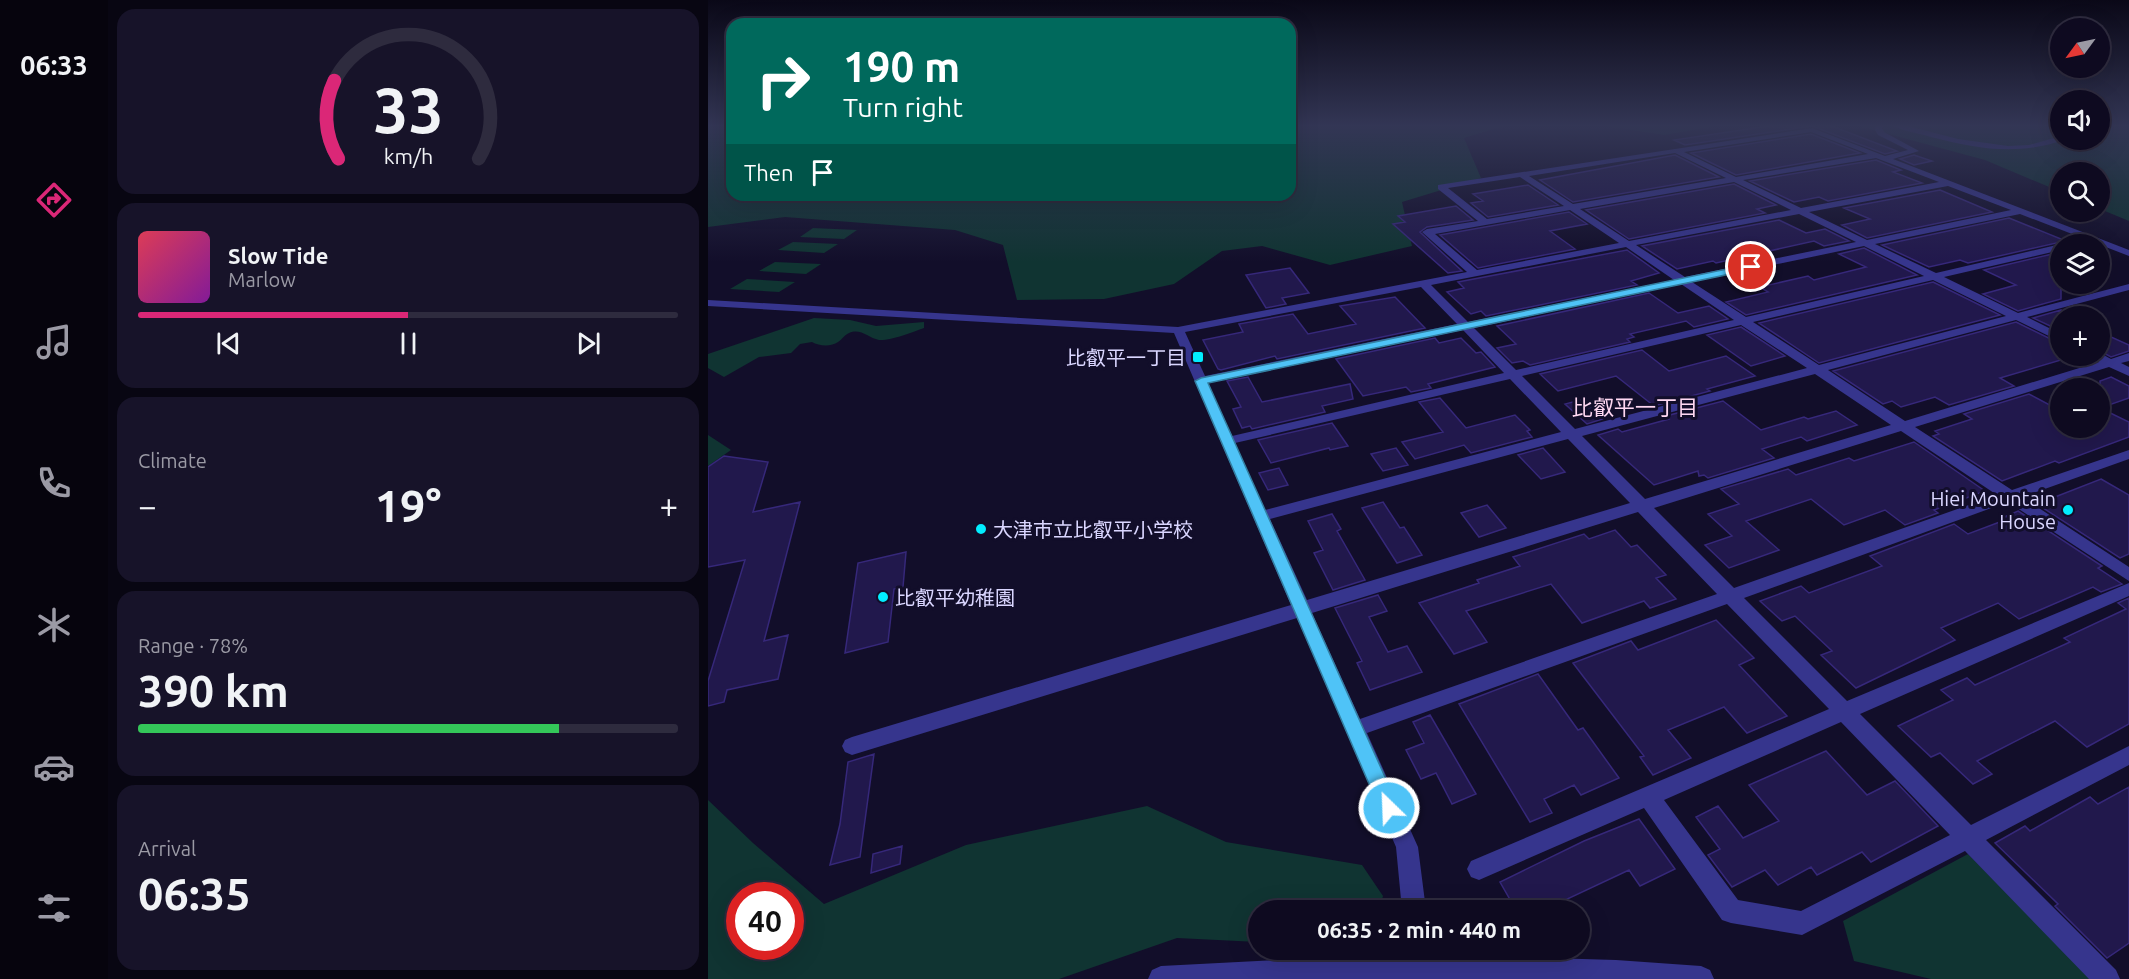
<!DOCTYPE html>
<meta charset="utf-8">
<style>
:root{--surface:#0e0a20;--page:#171329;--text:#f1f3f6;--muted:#9b9aa5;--line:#2e2b3e;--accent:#db2777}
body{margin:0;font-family:Ubuntu,"Noto Sans JP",sans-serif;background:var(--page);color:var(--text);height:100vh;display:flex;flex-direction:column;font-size:22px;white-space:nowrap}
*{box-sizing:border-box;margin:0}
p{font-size:20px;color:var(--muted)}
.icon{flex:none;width:33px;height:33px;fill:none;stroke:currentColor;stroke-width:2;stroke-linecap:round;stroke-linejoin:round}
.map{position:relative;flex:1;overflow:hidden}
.panel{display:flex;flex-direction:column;gap:9px;padding:9px;background:#080612;width:600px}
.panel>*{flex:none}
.guide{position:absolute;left:18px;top:18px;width:570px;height:183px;border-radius:18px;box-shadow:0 6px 24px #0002,0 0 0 2px var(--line);background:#00695c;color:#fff;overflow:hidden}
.needle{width:39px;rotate:237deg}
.tools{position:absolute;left:1342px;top:18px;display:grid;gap:12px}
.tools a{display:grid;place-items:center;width:60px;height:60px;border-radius:50%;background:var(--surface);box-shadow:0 6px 24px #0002,0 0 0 2px var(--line);font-size:30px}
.speed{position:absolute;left:18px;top:882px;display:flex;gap:12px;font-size:30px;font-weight:700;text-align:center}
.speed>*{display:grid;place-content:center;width:78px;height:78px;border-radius:50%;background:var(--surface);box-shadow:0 6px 24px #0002,0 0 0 2px var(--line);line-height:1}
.speed .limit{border:9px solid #d22;background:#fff;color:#111}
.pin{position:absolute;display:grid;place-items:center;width:51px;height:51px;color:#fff;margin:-26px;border:3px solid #fff;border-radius:50%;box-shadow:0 2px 6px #0007}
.me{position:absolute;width:66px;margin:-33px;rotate:336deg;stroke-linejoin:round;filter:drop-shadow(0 0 4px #0008)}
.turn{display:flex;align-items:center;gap:21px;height:126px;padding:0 18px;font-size:27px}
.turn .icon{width:78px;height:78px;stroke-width:2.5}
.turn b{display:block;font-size:42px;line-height:51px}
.then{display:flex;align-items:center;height:57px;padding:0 18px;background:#0003;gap:12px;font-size:22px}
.big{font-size:45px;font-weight:700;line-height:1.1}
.panel .widget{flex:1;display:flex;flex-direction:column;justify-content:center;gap:9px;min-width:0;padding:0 21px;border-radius:18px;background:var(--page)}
.panel .dial{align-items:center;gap:0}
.dial svg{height:156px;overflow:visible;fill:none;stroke:var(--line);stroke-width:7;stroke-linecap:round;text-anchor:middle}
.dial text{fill:var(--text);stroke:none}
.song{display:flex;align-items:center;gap:18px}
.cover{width:72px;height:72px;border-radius:9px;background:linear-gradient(135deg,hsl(350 70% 55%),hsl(290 70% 35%))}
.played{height:6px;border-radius:3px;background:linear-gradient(90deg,var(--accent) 50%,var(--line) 50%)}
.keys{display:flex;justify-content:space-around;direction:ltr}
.heat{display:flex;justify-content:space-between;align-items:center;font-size:33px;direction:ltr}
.charge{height:9px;border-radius:4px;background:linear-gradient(90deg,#34c759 78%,var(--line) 0)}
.trip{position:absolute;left:540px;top:900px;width:342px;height:60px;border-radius:30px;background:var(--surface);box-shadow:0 6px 24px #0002,0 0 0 2px var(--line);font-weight:700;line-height:60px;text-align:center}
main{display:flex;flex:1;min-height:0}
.tab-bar{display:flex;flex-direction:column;width:108px;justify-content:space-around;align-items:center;background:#06040d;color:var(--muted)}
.tab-bar .icon{width:42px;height:42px}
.tab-bar .selected{color:var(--accent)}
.tab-bar b{font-size:27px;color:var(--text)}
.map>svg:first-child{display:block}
.green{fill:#103432;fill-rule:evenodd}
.building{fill:#21184c;stroke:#36287a;stroke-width:1.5}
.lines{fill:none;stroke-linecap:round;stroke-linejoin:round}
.minor{fill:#36358d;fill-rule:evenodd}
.route{fill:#4fc3f7;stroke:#337fa1;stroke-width:1.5}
.poi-dot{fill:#02edff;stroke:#120e2a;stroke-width:2}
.labels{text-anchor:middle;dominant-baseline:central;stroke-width:6;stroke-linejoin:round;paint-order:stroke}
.poi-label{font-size:20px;fill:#dad6ff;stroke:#120e2a;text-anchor:end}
.neighbourhood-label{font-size:21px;fill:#ffd8f2;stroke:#120e2a}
</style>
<main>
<nav class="tab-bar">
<b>06:33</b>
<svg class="icon selected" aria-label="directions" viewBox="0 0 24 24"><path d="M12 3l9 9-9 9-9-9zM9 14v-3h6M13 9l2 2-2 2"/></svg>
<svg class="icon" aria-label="music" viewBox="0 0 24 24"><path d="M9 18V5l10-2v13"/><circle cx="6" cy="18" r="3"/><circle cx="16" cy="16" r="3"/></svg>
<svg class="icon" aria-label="phone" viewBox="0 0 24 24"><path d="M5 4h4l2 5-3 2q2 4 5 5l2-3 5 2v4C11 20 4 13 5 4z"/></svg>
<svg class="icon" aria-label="climate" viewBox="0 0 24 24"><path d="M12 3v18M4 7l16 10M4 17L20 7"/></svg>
<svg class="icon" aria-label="car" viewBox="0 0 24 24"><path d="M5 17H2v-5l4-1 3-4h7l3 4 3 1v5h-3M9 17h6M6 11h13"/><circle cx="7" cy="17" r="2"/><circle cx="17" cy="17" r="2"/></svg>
<svg class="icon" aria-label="filters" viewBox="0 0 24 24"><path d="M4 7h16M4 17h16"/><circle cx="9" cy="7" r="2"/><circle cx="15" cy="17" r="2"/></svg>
</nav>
<section class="panel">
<div class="widget dial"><svg viewBox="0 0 100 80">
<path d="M14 69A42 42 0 1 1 86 69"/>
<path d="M14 69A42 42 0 0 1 12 29" stroke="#db2777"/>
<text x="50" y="56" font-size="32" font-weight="700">33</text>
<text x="50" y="72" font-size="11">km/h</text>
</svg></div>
<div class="widget">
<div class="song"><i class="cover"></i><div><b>Slow Tide</b><p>Marlow</p></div></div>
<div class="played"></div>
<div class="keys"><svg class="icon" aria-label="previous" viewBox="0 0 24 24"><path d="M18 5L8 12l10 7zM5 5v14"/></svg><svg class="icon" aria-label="pause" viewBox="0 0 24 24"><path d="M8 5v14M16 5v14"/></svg><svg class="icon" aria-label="next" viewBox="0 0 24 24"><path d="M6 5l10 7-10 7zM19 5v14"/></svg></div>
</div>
<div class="widget"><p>Climate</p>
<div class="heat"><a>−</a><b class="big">19°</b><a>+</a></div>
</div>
<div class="widget"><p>Range · 78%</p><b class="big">390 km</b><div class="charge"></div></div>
<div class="widget"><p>Arrival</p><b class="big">06:35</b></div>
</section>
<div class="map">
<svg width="1421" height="979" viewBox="0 0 1421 979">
<rect width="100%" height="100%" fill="#120e2a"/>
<!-- green -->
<path class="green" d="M0,125H24V195H582V125H799L756,138L773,178L694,202L704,246L622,265L554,246L514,251L466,284L396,299L309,300L295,245L247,230L77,217L0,227Z
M891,125H1014L956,135Z
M1147,125H1353V140H1392V125H1421V221L1392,209V172H1353V192L1277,160Z
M105,228L149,230L136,239L92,237Z
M85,242L130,244L116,253L70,250Z
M67,262L113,264L98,274L51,271Z
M39,279L87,282L71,292L22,289Z
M106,318L142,320L168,326L216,322V328C205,332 182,341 171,340C160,338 153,328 141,333C136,335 134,340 130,342C123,347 111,346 104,342L92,344L83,353L51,357L16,377L0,368V354Z
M0,435L23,450L0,466Z
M0,800L45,843L116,904L258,845L439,806L518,842L654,865L675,896L671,910H550V942L469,938L351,979H0ZM32,896H82V946H32Z
M1260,854L1383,979H1223L1146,961L1135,921Z"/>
<!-- building -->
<path class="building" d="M1067,125H1121L1189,151L1177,154L1104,126L977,145L966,140Z
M1103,134L1152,153L1028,175L983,153Z
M967,155L1011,177L865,202L832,180Z
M1206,155L1224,161L1206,165L1192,159Z
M1168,160L1193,170L1185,172L1214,183L1120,201L1111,197L1086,202L1042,181Z
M1026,184L1068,205L1049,209L1057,213L921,239L878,210Z
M820,185L850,205L780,217L763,203L775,201L765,194Z
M1232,190L1284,212L1159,238L1134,225L1162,219L1136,208Z
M748,206L765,220L719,227L712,232L754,271L740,273L685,224L697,222L690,216Z
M861,212L879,224L842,231L867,249L770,268L732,235Z
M1301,218L1353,239V242L1260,263L1252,260L1221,267L1174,245Z
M1071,220L1098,233L1117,229L1141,241L1116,246L1106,241L1008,263L1005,261L969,269L934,246Z
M1156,248L1209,275L1038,315L1018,302L1060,292L1052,287L1100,276L1106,280L1158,267L1131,254Z
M919,250L951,273L923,281L929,285L778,316L773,311L763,314L739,292L756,288L750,282Z
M1353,252V299L1310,311L1275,294L1308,285L1276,270Z
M582,268L601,293L574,298L578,304L558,308L538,275Z
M1225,282L1292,315L1111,363L1051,323Z
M941,293L970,313L1001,306L1020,319L986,327L978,321L922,334L926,337L919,339L922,342L822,365L815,361L804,363L789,348L808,344L789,326Z
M687,297L717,328L569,359L567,356L513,370L510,369L495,340L535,332L531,324L585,314L600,334L648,324L632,306Z
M1353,310V331L1325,318Z
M1308,322L1353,344V360L1292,378L1306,386L1241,405L1227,397L1193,407L1184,401L1175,404L1125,371Z
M1033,327L1077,356L1043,366L999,335Z
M1392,332L1421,345V351L1403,357L1392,351Z
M727,338L731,343L753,338L768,353L773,352L787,367L720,384L723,388L703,392L698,387L655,396L628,359Z
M934,350L961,371L1018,356L1047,376L999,389L1002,391L946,406L908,376L850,391L832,374Z
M540,377L554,402L642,384L645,399L614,406L617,412L544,429L542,426L534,428L525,409L533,407L519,381Z
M1403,377L1421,386V398L1392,408L1421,422V437L1351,463L1347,461L1294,481L1225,436L1231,434L1227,431L1264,419L1256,414L1321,394L1353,411V428H1392V381Z
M732,398L758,428L807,415L822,430L819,431L824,437L763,453L756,445L707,459L694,442L735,432L711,402Z
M876,399L898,418L879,424L857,404Z
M1015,401L1053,430L1096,417L1100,419L1128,411L1149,425L1099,441L1093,437L1054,449L1066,458L1000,478L996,475L991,476L990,471L946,485L890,435L910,429L914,432L961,419L958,416Z
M624,423L640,446L622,450L621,448L563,463L550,440Z
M1206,442L1277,491L1226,510L1230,513L1197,525L1177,510L1136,525L1103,499L1038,521L1071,550L1021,568L997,545L1024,536L1000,514L1031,504L1013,489L1080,469L1088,475L1141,458L1146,461Z
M688,448L700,465L675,471L663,454Z
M835,448L857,472L833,479L810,455Z
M16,456L60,462L45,512L92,502L56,641L80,635L70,679L19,690L16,702L0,706V681L37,560L0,567V467Z
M571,468L580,485L560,490L551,473Z
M1393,479L1421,495V554L1412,558L1329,504Z
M675,502L692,528L696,527L714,555L689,563L654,508Z
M779,505L798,528L771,537L753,513Z
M1310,511L1394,566L1390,568L1414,584L1393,592L1385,587L1311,619L1290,603L1233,628L1247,640L1148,688L1113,655L1124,651L1087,616L1074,621L1052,601L1093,586L1101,593L1174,566L1162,556L1246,524L1260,534L1297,520L1294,518Z
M624,514L633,529L629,531L657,580L625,590L606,553L615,550L600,521Z
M907,530L923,547L929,545L958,575L948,578L968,599L942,608L936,601L874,623L843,584L758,611L779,642L746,654L711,603L771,583L769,580L812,566L805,557L876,534L881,539Z
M198,552L195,587L186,589L180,642L137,653L150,563Z
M670,595L679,611L661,617L680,652L699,646L714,672L662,690L649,663L654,661L627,608Z
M1421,598V724L1379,747L1347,721L1269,761L1284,774L1265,784L1232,753L1223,757L1190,726L1245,700L1233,690L1259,678L1267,685L1362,642L1356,638L1418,609L1410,603Z
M1008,620L1046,658L1031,665L1079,716L1039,733L1016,707L960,730L983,758L945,775L932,757L936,756L865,663L923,641L930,650Z
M830,674L870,730L875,728L911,778L873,795L866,785L836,799L844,813L822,822L751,704Z
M722,715L768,794L744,804L728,773L713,779L698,750L716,743L705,722Z
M1118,751L1159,795L1187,781L1230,826L1163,862L1154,852L1109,875L1103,867L1070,885L1057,870L1024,887L1000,855L1012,849L988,817L1010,806L1035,838L1071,821L1041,785Z
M166,754L152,857L122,865L132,824L140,762Z
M1421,787V943L1399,958L1347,906L1350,904L1287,843L1317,826L1322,831L1382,797L1390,804Z
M931,819L967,869L932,886L921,870L857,900L860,905L849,910H808L792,882L876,841Z
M194,846L192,864L163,873L165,854Z"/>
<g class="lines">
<!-- minor -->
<path class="minor" d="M1169,125H1177L1174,128L1176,132L1211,151L1185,159L1421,250V256L1312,214L1167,244L1228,273L1353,244H1355L1353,250L1236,277L1310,313L1421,284V290L1319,317L1353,334V342L1308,320L1120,370L1197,421L1391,362L1382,356H1392V353L1403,359L1421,353V361L1413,363L1421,367V376L1401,367L1207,427L1304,490L1421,450V459L1314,497L1421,567V581L1300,502L1036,598L1139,701L1421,583V596L1152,714L1263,825L1421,746V765L1278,840L1408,970L1412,979H1381L1257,851L1094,935L1023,923L1014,920L936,808L771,880L763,877L759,869L763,861L1121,709L1019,604L659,733L710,847L718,910H694L688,847L589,618L144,755L137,752L134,746L137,740L144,737L583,605L466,333L0,306V300L470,327L759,272L714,232L719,229L770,221L730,189V185L1104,128L1177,156L1200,150L1170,135L1166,128ZM1103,132L1160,154L1028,177L976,152ZM967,153L1018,178L865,204L821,176ZM1168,158L1231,182L1093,208L1035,180ZM812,177L856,206L779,219L740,188ZM1026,182L1083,210L921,241L872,209ZM1240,186L1303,210L1159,240L1101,212ZM862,210L911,243L769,270L727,234ZM1091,214L1148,242L977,277L928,245ZM1156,246L1216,276L1038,317L984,282ZM918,247L966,280L760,322L723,285ZM1225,280L1298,316L1111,365L1045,322ZM973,284L1026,320L808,370L766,328ZM713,287L749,324L497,376L477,332ZM1033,325L1099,368L867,429L814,376ZM755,330L796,373L524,436L500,383ZM1107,374L1183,425L937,499L874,436ZM802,379L853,432L557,510L527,443ZM1193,431L1289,495L1026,588L946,508ZM860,439L922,503L599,600L562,519ZM930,512L1009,594L652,719L604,613ZM1133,722L1242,835L1093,911L1030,900L956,800Z
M1183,125H1196L1250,139L1300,146L1321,145L1353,136V140H1356C1308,156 1271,149 1223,137C1210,133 1194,131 1183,125Z
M687,950H711V954L908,960L993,966L1002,970L1006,979H440L444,970L453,966L686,954Z"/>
</g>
<!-- sky -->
<linearGradient id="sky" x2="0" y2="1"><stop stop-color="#0a0817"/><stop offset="0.48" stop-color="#333655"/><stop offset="1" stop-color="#333655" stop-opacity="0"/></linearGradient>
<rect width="1421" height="262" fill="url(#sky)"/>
<!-- route -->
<path class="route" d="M1043,264L1047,267L1046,269L500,383L691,808L688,814L681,817L674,814L487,381L493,378Z"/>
<!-- markers -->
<g class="poi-dot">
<rect x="484" y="351" width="12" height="12" rx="3"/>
<circle cx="1360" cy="510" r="6"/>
<circle cx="273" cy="529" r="6"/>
<circle cx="175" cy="597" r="6"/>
</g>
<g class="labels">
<!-- poi labels -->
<g class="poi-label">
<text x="478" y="357">比叡平一丁目</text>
<text x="1348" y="498">Hiei Mountain<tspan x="1348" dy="23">House</tspan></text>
<text x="285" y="529" text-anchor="start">大津市立比叡平小学校</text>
<text x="187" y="597" text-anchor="start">比叡平幼稚園</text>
</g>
<!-- neighbourhood labels -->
<g class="neighbourhood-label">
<text x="927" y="407">比叡平一丁目</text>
</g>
</g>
</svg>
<div class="tools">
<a><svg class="needle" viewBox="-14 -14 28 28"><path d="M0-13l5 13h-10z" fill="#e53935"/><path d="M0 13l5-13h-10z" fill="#9b9aa5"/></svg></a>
<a><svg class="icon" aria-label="sound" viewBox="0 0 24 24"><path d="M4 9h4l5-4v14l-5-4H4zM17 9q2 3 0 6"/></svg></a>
<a><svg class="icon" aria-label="search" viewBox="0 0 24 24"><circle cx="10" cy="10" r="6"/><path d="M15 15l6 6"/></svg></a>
<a><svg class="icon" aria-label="layers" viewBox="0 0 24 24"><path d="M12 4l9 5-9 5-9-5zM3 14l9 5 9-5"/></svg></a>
<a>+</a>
<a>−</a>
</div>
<div class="speed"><div class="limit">40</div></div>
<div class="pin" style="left:1043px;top:267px;background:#d93025"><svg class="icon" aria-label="arrive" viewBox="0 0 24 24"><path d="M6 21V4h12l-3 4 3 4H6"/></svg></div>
<svg class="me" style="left:681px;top:808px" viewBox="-20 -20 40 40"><circle r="17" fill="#4fc3f7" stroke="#fff" stroke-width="3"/><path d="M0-11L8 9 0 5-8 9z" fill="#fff"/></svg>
<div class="trip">06:35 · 2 min · 440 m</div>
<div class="guide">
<div class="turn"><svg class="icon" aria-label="right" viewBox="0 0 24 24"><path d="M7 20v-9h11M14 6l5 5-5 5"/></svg><div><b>190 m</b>Turn right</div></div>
<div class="then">Then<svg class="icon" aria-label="arrive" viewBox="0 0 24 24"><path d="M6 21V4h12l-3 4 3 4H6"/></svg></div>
</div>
</div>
</main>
